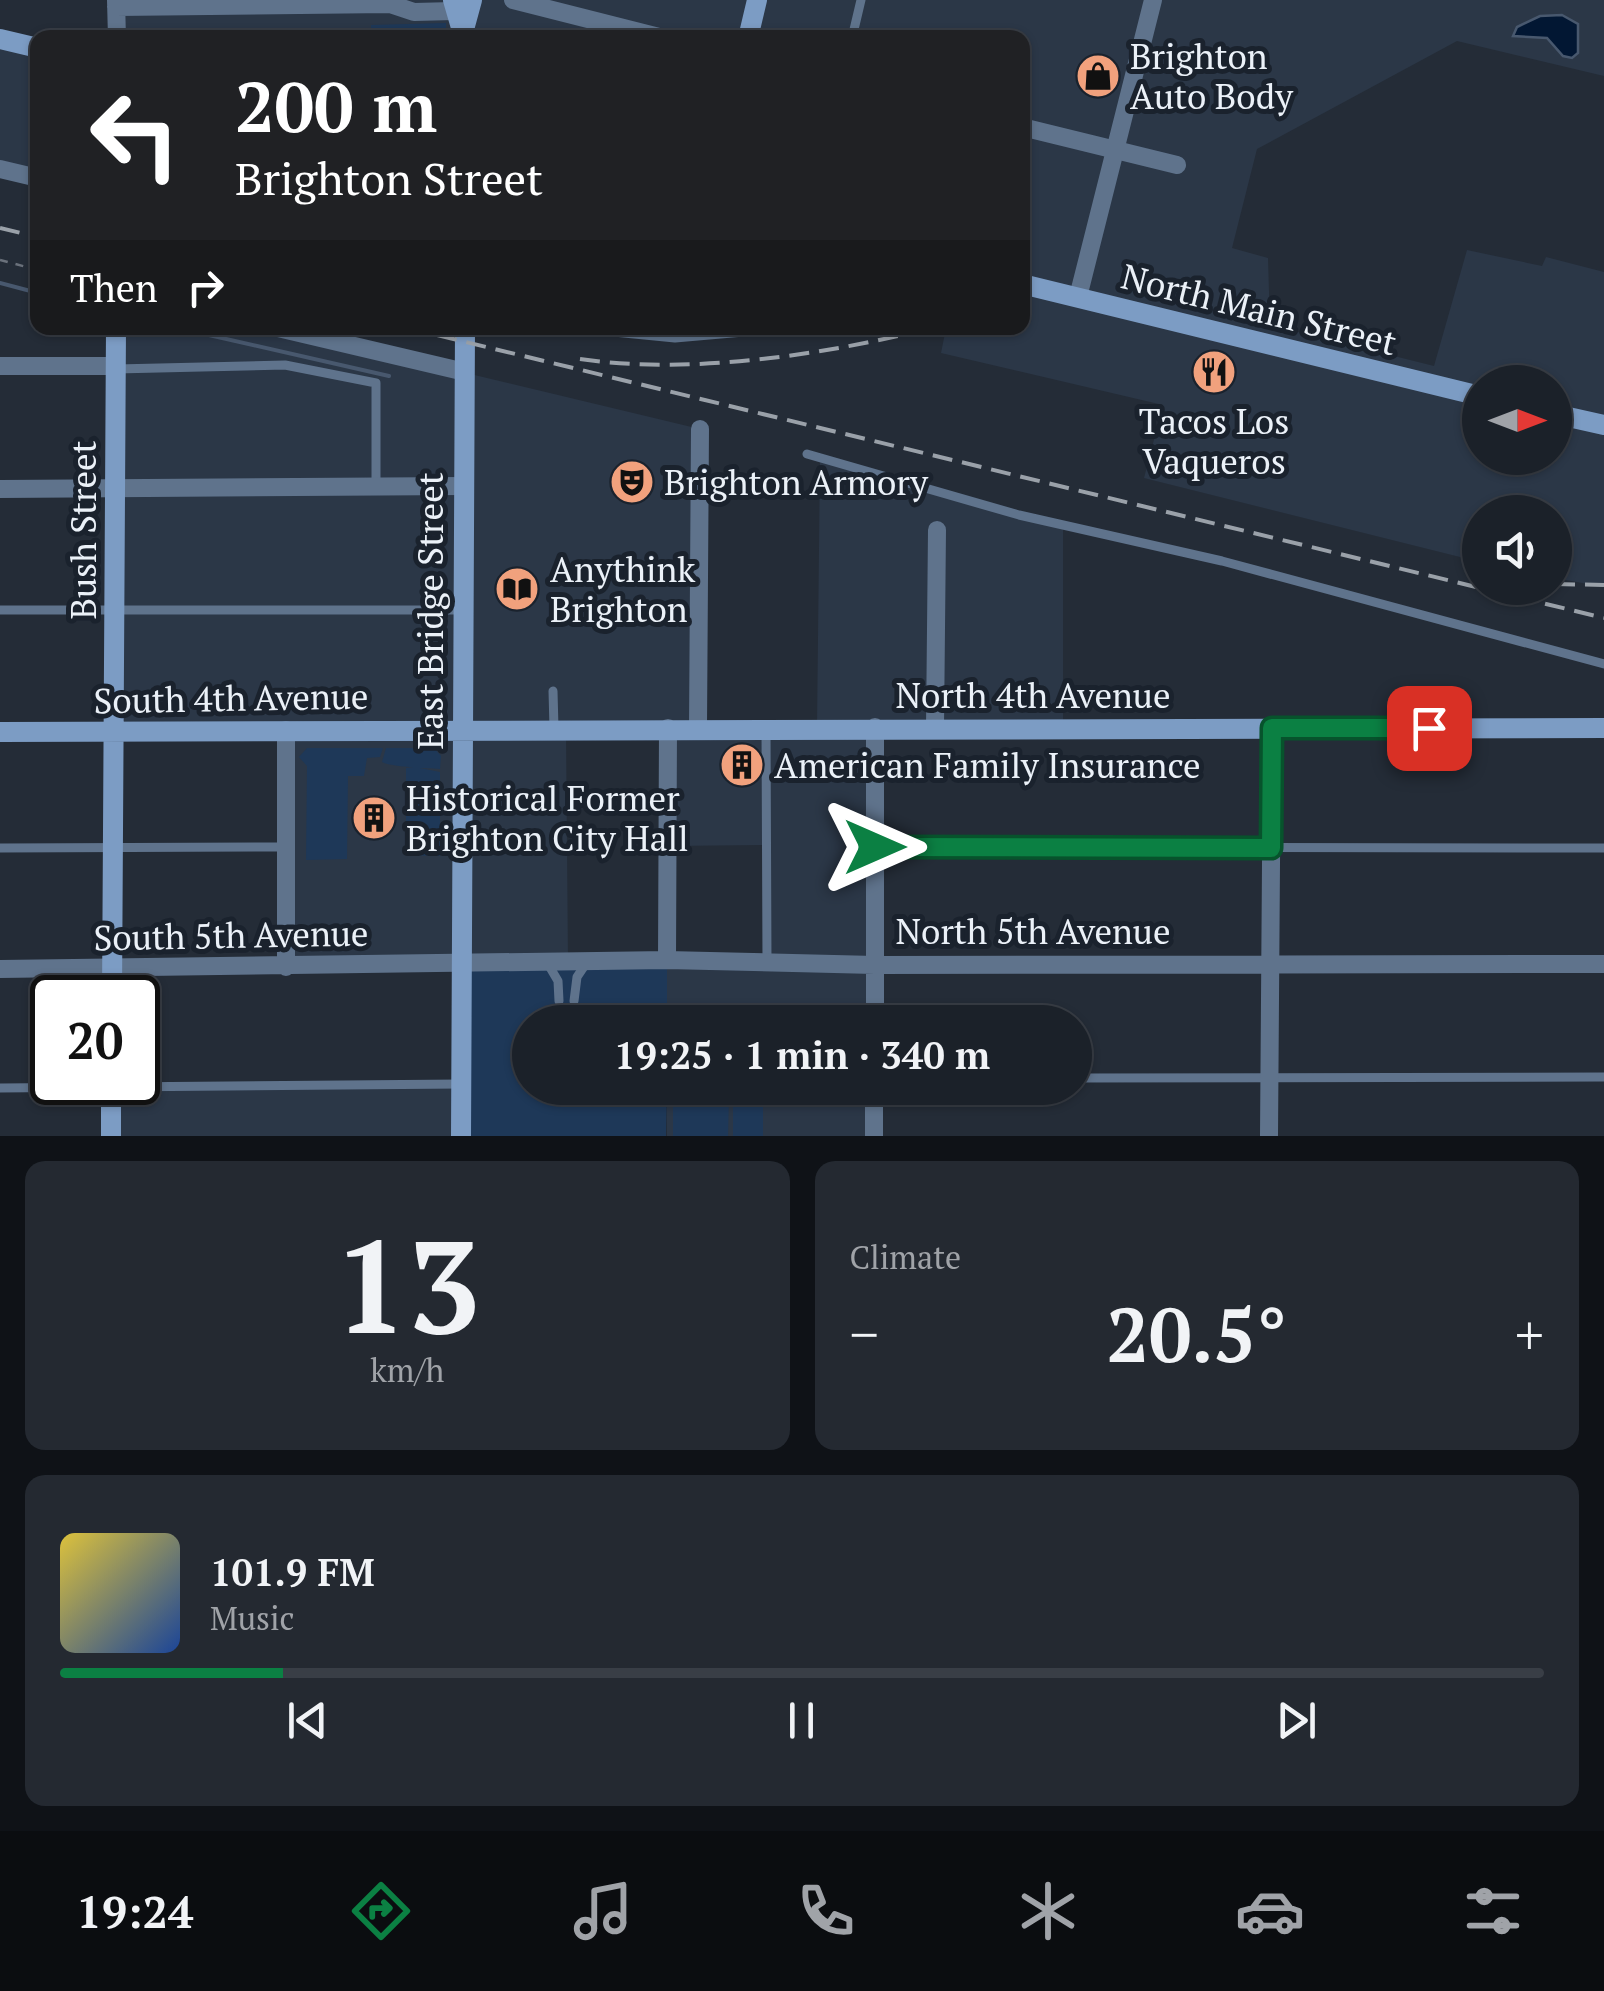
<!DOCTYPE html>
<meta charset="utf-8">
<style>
:root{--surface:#1b2129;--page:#242931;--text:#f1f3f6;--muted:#a0a3a8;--line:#393e46;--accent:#0b8043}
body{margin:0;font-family:"PT Serif",serif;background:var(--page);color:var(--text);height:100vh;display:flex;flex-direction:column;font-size:38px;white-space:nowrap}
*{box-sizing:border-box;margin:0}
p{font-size:32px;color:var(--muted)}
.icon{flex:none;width:55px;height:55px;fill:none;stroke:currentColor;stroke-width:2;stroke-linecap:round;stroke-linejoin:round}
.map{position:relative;height:1136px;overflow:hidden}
.side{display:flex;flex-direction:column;gap:25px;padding:25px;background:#0f1217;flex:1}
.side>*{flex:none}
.banner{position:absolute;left:30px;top:30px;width:1000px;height:305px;border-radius:20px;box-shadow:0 2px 8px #0004,0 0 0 2px var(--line);background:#202124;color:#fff;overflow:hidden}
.needle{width:65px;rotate:90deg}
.controls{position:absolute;left:1462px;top:365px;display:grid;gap:20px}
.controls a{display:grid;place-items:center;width:110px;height:110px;border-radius:50%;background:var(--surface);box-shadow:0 2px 8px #0004,0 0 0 2px var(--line);font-size:50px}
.speed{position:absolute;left:30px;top:975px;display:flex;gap:20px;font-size:50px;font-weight:700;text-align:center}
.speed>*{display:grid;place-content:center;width:130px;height:130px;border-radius:50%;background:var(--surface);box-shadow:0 2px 8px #0004,0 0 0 2px var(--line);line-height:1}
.speed .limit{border:5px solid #111;border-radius:15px;background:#fff;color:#111}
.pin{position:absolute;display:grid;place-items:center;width:85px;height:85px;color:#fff;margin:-42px;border-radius:20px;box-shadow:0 5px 15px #0006}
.me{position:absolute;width:110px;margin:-55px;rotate:90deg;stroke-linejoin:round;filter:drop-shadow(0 0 8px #0008)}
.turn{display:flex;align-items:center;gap:35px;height:210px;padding:0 40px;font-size:45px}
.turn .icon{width:130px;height:130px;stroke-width:2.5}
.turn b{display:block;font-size:70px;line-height:85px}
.then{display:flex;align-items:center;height:95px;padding:0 40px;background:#0003;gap:20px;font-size:38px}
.big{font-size:75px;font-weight:800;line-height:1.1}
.side .tile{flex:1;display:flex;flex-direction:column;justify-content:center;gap:15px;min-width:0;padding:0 35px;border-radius:20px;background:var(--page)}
.side .dial{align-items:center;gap:0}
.dial b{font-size:130px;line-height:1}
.song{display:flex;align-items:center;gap:30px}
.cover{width:120px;height:120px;border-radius:15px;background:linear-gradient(135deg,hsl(50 70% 55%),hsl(220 70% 35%))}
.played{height:10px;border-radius:5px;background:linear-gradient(90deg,var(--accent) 15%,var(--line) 15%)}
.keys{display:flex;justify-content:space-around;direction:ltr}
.heat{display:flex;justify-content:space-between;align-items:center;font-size:55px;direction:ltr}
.side .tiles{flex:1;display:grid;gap:25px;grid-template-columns:1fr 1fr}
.tile:last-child{grid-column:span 2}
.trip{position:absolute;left:512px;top:1005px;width:580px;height:100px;border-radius:50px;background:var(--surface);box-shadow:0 2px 8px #0004,0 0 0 2px var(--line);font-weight:800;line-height:100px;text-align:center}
.tab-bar{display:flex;height:160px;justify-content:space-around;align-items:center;background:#0b0d10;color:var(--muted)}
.tab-bar .icon{width:70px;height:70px}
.tab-bar .active{color:var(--accent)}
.tab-bar b{font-size:45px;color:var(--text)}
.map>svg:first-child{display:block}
.built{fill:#2b3747;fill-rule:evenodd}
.green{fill:#1e3858}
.water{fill:#021733;stroke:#48586e;stroke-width:2.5}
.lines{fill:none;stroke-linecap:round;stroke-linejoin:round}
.stream{stroke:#48586e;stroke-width:4}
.path{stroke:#6a717b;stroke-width:2.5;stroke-dasharray:8 8;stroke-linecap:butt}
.lane{stroke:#5f738c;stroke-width:9}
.street{stroke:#5f738c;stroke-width:18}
.secondary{stroke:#7c9cc4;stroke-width:20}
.rail{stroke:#9aa1a9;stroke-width:4;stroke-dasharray:20 10;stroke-linecap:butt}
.route-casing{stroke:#07532c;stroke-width:25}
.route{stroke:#0b8043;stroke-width:18}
.labels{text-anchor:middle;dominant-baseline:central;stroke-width:10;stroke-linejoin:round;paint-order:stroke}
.poi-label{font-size:35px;fill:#ebf1f8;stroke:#1a222d;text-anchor:start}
.street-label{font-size:35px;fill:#ebf1f8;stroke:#1a222d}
</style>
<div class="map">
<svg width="1604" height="1136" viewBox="0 0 1604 1136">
<rect width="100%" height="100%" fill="#242c37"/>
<!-- built -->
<path class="built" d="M116,0H1604V76L1457,41L1257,149L1232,248L1268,258L1270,325L1434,366L1467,250L1542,266L1546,257L1604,272V587L1555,578V512H1480V562L1144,478L1163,405L941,353L946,328H1022V38H117ZM1480,382H1555V458H1480Z
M0,39L37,48V178L0,169Z
M116,328H278L700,429L698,727H817L820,458L1063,526V728H876L874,1022H667V960L766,962V845L667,846V728L566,729L568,962L286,967V730L115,732Z
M461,1084V1136H111V1087Z
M667,1088H874V1136H667Z"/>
<!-- green -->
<path class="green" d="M446,23V37H371V25Z
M307,748H383L380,757L367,758L364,776H348L347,859L306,860L307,766L299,757Z
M386,748H434L441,756L440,769C427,768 391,767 382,762Z
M415,767L440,772V856L406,855V768Z
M667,960V1022H530V1088H667L666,1136H461L462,963Z
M673,1097H729L728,1136H673Z
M740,1097H763V1136H733V1104H740Z"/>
<!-- water -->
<path class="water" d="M1562,15L1578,24V53L1572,58L1563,56L1547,38L1513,36L1517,27L1540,16Z"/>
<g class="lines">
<!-- stream -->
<path class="stream" d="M0,283L38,293
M178,328L389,376"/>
<!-- path -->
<path class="path" d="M0,260L38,270"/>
<!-- lane -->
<path class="lane" d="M852,38L861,0
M573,328L675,338L790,328
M116,369L285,365L376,383V487
M807,454L1019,515L1222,561L1604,664
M0,610H462
M553,691L554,728
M766,730L767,962
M875,847L1604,848
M0,848L286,847
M548,964L558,981L559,1001
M574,1001L577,977L587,962
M1075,1078L1604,1077
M0,1088L461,1084"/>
<!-- street -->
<path class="street" d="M116,0L117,38
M513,0L663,38
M116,7L390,4L414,12L454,11
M1022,127L1177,165
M0,169L38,178
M1078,297L1153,0
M278,328L465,372
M0,366H116
M0,489L464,486
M935,727L937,530
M698,728L700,429
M667,960L668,728
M286,967V730
M0,969L667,960L875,965L1604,964
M875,1022V727
M874,1136V1088
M1269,1136L1272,728"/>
<!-- secondary -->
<path class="secondary" d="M453,0L464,38
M463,33L472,0
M748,38L757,0
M0,39L38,48
M1022,284L1480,396
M1555,414L1604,425
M0,732L1604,728
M112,998L116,328
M111,1136V1082
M461,1136L465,328"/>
<!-- rail -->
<path class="rail" d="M0,228L38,237
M408,328L1604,618
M580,359C691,375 823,355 932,328
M1555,584L1604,585"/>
</g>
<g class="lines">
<defs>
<path id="route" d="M875,847L1271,848L1272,728H1429"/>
</defs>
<!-- route casing -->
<use href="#route" class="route-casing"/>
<!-- route -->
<use href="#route" class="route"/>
</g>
<!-- icons -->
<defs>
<symbol id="shop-disc" viewBox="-11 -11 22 22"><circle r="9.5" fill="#f1a17d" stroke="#1a222d"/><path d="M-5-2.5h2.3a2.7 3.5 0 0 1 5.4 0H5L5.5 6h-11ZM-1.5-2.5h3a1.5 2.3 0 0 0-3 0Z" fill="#111"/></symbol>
<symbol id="restaurant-disc" viewBox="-11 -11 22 22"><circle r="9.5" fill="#f1a17d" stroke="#1a222d"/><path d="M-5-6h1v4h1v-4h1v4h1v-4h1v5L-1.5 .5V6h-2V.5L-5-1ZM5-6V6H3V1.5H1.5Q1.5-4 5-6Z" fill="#111"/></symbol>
<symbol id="theatre-disc" viewBox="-11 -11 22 22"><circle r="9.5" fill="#f1a17d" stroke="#1a222d"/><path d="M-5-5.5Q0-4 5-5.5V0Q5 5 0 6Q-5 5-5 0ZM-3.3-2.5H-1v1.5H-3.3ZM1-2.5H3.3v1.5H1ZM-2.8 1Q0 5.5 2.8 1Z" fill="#111"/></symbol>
<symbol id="library-disc" viewBox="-11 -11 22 22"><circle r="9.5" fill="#f1a17d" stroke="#1a222d"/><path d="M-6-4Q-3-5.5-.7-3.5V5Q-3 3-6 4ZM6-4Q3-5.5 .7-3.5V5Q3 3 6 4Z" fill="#111"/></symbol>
<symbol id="building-disc" viewBox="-11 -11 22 22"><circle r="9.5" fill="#f1a17d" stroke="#1a222d"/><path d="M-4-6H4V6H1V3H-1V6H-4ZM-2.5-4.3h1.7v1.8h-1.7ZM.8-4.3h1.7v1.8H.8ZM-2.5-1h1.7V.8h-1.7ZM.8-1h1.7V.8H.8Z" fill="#111"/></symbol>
</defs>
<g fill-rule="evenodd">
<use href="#shop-disc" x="1073" y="51" width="50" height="50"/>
<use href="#restaurant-disc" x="1189" y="347" width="50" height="50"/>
<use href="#theatre-disc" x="607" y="457" width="50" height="50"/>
<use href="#library-disc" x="492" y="564" width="50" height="50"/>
<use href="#building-disc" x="717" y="740" width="50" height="50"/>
<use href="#building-disc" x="349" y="793" width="50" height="50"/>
</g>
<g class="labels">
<!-- poi labels -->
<g class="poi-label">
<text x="1130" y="56">Brighton<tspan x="1130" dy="40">Auto Body</tspan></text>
<text x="1214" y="421" text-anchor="middle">Tacos Los<tspan x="1214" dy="40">Vaqueros</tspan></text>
<text x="664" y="482">Brighton Armory</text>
<text x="550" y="569">Anythink<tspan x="550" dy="40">Brighton</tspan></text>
<text x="774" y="765">American Family Insurance</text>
<text x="406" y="798">Historical Former<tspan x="406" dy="40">Brighton City Hall</tspan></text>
</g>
<!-- street labels -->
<g class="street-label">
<text transform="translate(1259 309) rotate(14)">North Main Street</text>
<text transform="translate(83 530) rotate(-90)">Bush Street</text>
<text transform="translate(430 611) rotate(-90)">East Bridge Street</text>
<text x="1033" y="695">North 4th Avenue</text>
<text transform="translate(231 698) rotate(-1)">South 4th Avenue</text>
<text x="1033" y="931">North 5th Avenue</text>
<text transform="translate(231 935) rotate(-1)">South 5th Avenue</text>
</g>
</g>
</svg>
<div class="controls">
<a><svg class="needle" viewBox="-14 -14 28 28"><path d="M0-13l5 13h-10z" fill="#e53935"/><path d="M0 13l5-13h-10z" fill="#a0a3a8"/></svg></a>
<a><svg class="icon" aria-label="sound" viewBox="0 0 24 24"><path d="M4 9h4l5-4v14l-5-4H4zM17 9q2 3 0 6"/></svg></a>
</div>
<div class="speed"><div class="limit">20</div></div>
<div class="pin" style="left:1429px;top:728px;background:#d93025"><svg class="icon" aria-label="arrive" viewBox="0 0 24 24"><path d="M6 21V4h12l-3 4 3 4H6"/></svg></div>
<svg class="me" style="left:875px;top:847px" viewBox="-20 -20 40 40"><path d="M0-17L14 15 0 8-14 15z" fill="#0b8043" stroke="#fff" stroke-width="4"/></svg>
<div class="trip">19:25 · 1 min · 340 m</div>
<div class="banner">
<div class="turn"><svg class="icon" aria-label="left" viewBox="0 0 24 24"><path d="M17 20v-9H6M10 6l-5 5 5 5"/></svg><div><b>200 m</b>Brighton Street</div></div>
<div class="then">Then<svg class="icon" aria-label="right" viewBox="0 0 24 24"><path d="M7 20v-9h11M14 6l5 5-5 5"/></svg></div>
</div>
</div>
<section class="side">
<div class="tiles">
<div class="tile dial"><b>13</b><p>km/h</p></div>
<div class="tile"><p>Climate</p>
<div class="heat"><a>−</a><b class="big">20.5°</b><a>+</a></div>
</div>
<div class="tile">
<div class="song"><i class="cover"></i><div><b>101.9 FM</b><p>Music</p></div></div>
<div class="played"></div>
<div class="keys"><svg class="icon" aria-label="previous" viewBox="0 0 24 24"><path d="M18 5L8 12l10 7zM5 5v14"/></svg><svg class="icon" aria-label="pause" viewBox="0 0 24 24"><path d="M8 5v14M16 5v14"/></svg><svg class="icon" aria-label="next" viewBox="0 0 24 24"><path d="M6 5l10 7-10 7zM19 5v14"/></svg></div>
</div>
</div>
</section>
<nav class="tab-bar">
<b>19:24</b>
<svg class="icon active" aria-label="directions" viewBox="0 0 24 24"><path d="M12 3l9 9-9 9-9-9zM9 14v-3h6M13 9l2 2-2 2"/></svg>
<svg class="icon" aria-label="music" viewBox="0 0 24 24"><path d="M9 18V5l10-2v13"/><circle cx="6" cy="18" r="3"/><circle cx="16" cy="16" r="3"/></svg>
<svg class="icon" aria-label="phone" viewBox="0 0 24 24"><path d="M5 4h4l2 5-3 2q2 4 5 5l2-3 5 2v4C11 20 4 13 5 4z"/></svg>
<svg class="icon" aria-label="climate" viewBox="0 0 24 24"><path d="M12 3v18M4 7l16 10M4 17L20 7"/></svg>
<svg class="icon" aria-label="car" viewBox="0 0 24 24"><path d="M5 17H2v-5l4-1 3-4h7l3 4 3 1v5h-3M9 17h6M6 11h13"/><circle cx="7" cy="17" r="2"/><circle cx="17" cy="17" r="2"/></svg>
<svg class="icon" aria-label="filters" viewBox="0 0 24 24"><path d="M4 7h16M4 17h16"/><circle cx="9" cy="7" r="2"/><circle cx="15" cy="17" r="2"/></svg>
</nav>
